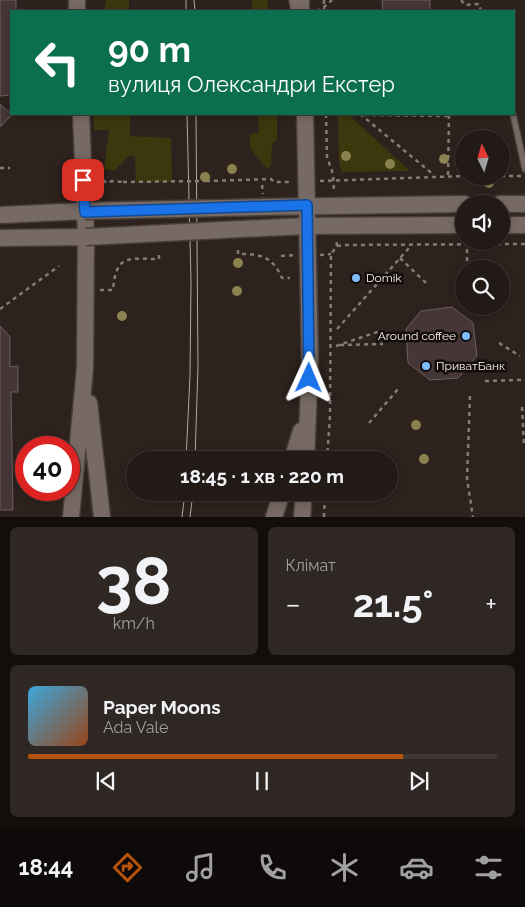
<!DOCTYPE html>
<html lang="uk">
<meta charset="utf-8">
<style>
:root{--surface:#221a16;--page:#2e2723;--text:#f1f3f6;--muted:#a2a1a1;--line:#3f3835;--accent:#b45309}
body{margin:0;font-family:Raleway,sans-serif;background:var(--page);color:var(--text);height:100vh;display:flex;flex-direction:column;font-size:19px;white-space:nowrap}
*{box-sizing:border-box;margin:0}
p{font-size:16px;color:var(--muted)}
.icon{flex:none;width:28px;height:28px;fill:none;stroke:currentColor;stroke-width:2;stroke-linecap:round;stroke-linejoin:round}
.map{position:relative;height:517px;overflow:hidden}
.details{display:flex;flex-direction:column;gap:10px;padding:10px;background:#130e0c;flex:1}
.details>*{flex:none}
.guide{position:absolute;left:10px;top:10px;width:505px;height:105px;border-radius:0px;box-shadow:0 2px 8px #0003,0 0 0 1px var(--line);background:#0b6e4f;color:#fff;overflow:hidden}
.needle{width:32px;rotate:355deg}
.tools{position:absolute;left:455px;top:130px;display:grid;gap:10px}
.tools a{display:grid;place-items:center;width:55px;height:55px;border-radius:50%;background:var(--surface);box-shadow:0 2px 8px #0003,0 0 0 1px var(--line);font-size:25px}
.speed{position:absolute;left:15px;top:436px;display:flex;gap:10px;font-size:25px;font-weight:700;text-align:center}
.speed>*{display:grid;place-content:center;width:65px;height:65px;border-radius:50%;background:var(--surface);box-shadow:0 2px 8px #0003,0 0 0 1px var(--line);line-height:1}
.speed .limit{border:8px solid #d22;background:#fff;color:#111}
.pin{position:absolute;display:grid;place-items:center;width:42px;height:42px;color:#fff;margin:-21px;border-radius:10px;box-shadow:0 2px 8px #0006}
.me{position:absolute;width:55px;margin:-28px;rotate:1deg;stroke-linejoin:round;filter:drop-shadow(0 0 4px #0008)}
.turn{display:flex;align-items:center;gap:18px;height:105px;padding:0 15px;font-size:22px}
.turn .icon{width:65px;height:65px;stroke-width:2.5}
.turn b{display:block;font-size:35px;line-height:42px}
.big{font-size:38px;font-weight:700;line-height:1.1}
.details .widget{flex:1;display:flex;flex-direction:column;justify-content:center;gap:8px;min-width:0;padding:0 18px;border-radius:8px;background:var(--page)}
.details .dial{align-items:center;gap:0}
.dial b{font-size:65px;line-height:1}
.song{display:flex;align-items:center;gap:15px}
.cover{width:60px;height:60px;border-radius:8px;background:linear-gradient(135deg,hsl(200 70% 55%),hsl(20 70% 35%))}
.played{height:5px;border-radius:2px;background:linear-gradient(90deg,var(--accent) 80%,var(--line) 80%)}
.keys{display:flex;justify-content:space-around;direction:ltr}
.heat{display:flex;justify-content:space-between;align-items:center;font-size:28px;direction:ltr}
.details .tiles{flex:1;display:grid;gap:10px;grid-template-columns:1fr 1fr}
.widget:last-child{grid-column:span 2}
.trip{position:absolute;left:126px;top:451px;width:272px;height:50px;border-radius:25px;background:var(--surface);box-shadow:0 2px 8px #0003,0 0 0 1px var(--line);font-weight:700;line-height:50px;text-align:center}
.tabs{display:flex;height:80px;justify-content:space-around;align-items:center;background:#0e0a09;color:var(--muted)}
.tabs .icon{width:35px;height:35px}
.tabs .on{color:var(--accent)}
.tabs b{font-size:22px;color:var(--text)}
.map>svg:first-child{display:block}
.green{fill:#3c380d}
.building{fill:#453738;stroke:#6e5f60}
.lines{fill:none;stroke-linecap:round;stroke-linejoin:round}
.lane-casing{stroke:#473e3a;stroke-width:8}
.secondary-casing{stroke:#473e3a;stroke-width:19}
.path{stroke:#857b77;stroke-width:2.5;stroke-dasharray:4 4;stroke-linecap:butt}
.lane{stroke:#776963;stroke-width:5.5}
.secondary{stroke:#776963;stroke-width:16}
.tram{stroke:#b2a9a5;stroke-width:1}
.secondary-bridge-casing{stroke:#473e3a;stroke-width:19;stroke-linecap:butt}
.path-bridge{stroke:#857b77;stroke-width:2.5;stroke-dasharray:4 4;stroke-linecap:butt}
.secondary-bridge{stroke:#776963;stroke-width:16}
.tree{fill:#8c824f}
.route-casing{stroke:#114b97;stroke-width:12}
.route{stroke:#1a73e8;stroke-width:9}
.poi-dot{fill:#80bdfa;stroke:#120d0b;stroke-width:2}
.labels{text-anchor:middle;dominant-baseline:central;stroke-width:5;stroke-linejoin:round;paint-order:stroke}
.poi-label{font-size:12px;fill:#faf2ef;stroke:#120d0b;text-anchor:start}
</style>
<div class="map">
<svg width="525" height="517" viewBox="0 0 525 517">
<rect width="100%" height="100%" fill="#2d221d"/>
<!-- green -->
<path class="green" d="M106,0H129V11H104Z
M252,0H267L269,11H252Z
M94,114H130V136L171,138L172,182L136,183L135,156H129L114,171L104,169L109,130H94Z
M258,114H277V140L272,144L271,166L267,169L250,148V134L259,133Z
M338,114H348L410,171L342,172L339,163Z"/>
<!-- building -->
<path class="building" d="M0,0H16V11H11V95L0,96Z
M382,0H430V11H383Z
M0,104L12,115L0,127Z
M452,307L473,323L477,356L458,378L430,380L408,363L406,329L421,311Z
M0,326L10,337V367L18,366V392H11L13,510H0Z"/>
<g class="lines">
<defs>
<path id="lane" d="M292,0L294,11
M513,114L525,169"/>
<path id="secondary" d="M77,0V11
M301,0V11
M305,114L310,362L306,460
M500,204H525
M263,207L464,204
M0,215L85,211
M501,225H525
M263,228L308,226L464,225
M0,238L86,237
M89,403L102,517
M292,460L301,431
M71,517L85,368L86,237L81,114
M274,517L282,492
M302,517L304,492"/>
</defs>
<!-- lane casing -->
<use href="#lane" class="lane-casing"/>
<!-- secondary casing -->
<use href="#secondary" class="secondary-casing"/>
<!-- path -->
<path class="path" d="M324,0V11
M461,0L465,5L479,4L481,11
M316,11L324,7L332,0
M326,114L327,157L333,174L334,191
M360,114L434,175
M364,115L449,116
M0,168H10
M448,175L449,116L451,114
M501,176H521
M103,180L107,183L112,181L123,182
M206,181L271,179L274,182H292
M320,181L464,176
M262,185L263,194
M337,246L345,245L525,244
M238,250V254C261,254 272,256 282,278H290
M320,255L331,254
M281,256L295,255
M400,258L426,283
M467,269V248
M100,290H113C116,253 129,259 159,259V252
M0,309L59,266
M337,329L409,248
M499,343L520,356
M340,345L383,344
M336,346L383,330
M485,381L521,380
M470,396L467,479L473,517
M522,407L524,445
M369,423L399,388
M327,460L330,415L331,254L337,246L336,239
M324,517L325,492"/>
<!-- lane -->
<use href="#lane" class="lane"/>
<!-- secondary -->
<use href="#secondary" class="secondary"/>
<!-- tram -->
<path class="tram" d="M186,0V11
M194,0L195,11
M186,460L190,375L191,282L187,114
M195,460L198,366L196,114
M182,517L185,492
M190,517L193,492"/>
<defs>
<path id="secondary-bridge" d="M85,211L263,207
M86,237L263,228"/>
</defs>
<!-- secondary-bridge casing -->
<use href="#secondary-bridge" class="secondary-bridge-casing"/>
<!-- path-bridge -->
<path class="path-bridge" d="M123,182L206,181"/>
<!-- secondary-bridge -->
<use href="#secondary-bridge" class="secondary-bridge"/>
</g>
<!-- trees -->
<g class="tree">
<circle cx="346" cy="156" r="5"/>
<circle cx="444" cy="159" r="5"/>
<circle cx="390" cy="164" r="5"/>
<circle cx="232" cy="169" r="5"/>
<circle cx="205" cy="177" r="5"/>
<circle cx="489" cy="183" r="5"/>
<circle cx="238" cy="263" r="5"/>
<circle cx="237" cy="291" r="5"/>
<circle cx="122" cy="316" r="5"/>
<circle cx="416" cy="425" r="5"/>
<circle cx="424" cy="459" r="5"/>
</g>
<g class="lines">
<defs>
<path id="route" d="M83,180L85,212L307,205L309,378"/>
</defs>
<!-- route casing -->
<use href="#route" class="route-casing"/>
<!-- route -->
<use href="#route" class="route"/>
</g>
<!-- markers -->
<g class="poi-dot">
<circle cx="356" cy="278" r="5"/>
<circle cx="466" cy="336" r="5"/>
<circle cx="426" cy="366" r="5"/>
</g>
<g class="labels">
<!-- poi labels -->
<g class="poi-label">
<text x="366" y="278">Domik</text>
<text x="456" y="336" text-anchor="end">Around coffee</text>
<text x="436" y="366">ПриватБанк</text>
</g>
</g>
</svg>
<div class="tools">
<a><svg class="needle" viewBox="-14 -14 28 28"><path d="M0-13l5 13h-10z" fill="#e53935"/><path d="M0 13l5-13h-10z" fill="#a2a1a1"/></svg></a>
<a><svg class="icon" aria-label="sound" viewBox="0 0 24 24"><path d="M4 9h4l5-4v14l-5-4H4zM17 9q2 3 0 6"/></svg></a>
<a><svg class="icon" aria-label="search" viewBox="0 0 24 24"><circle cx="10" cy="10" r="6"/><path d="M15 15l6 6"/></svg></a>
</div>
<div class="speed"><div class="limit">40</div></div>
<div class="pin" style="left:83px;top:180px;background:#d93025"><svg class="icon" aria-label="arrive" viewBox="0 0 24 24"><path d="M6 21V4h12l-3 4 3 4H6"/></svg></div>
<svg class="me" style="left:309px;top:378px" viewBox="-20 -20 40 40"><path d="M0-17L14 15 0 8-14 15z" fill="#1a73e8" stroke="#fff" stroke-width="4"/></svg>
<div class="trip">18:45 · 1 хв · 220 m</div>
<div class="guide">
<div class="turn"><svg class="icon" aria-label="left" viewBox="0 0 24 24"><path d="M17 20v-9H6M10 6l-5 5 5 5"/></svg><div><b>90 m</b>вулиця Олександри Екстер</div></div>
</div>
</div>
<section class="details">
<div class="tiles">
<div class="widget dial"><b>38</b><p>km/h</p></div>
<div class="widget"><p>Клімат</p>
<div class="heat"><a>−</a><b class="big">21.5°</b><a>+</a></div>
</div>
<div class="widget">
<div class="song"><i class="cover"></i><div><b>Paper Moons</b><p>Ada Vale</p></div></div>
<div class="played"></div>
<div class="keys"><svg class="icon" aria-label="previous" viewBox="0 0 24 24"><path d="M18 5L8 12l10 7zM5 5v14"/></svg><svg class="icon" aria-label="pause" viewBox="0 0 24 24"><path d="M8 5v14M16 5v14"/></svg><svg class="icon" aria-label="next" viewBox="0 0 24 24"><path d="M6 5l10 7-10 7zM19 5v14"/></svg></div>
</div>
</div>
</section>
<nav class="tabs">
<b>18:44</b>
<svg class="icon on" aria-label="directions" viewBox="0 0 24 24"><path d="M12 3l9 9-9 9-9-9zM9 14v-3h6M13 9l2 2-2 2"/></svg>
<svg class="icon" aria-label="music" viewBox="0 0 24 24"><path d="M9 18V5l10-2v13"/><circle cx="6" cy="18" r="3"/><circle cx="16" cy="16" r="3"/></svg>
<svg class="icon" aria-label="phone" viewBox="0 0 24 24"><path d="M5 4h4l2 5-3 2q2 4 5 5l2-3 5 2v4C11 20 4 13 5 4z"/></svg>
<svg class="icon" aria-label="climate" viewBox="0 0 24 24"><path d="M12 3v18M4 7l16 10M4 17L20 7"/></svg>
<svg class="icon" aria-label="car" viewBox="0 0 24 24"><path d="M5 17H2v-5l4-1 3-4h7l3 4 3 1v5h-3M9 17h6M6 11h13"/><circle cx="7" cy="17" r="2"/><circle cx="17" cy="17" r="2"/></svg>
<svg class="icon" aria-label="filters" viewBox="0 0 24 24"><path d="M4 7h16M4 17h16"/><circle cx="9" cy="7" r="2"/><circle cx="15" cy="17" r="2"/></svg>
</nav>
